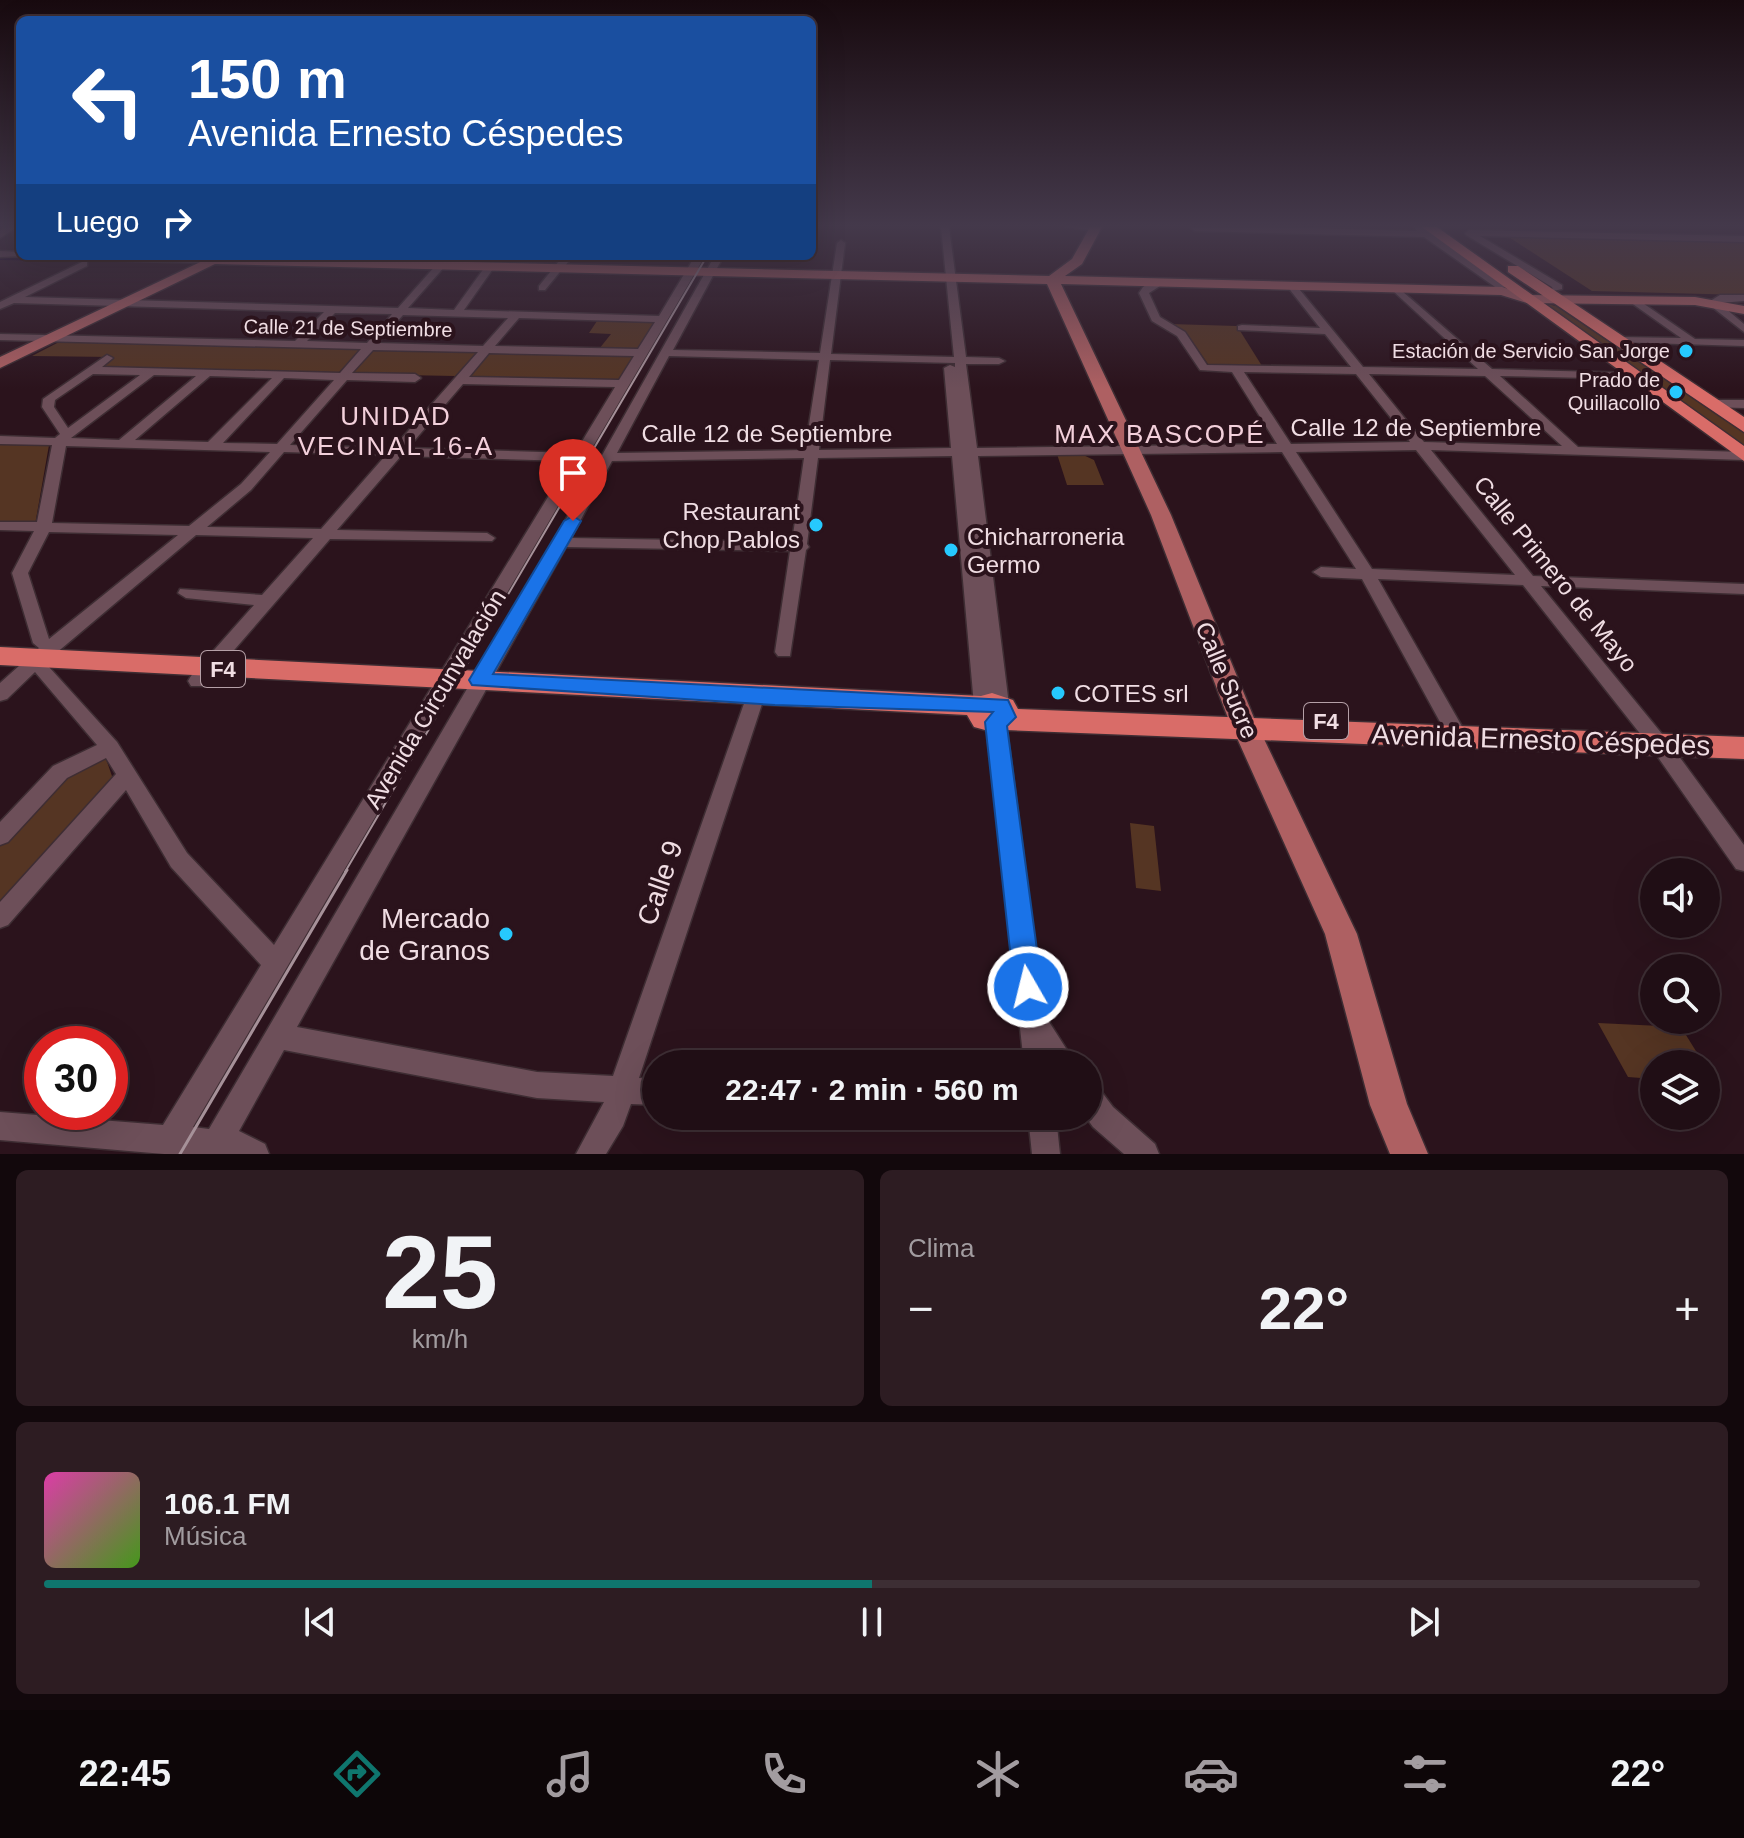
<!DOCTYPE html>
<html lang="es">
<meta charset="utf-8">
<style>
:root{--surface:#200e15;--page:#2d1c22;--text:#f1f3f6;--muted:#a29ca0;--line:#3d2e34;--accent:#0f766e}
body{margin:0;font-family:Arial,sans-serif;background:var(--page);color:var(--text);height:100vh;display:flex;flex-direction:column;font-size:30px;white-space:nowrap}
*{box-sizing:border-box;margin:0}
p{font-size:26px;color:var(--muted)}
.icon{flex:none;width:44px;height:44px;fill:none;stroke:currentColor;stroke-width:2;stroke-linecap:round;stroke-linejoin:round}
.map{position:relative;height:1154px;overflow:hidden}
.details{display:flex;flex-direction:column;gap:16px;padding:16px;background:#12080c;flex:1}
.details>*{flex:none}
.banner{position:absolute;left:16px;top:16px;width:800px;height:244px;border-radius:12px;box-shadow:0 8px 32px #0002,0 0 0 2px var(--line);background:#1a4fa0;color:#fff;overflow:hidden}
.fabs{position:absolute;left:1640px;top:858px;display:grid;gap:16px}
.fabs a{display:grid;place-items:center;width:80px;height:80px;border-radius:50%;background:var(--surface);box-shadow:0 8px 32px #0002,0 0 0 2px var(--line);font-size:40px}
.speed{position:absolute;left:24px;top:1026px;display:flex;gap:16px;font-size:40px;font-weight:700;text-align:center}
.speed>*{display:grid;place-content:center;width:104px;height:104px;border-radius:50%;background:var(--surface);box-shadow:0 8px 32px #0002,0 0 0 2px var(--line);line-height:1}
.speed .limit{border:12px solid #d22;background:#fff;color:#111}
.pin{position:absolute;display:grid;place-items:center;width:68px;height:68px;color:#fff;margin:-82px -34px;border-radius:50% 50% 50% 0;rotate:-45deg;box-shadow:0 0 8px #0007}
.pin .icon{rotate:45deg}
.me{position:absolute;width:88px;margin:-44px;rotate:352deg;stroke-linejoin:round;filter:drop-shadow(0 0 6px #0008)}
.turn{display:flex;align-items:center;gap:28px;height:168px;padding:0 40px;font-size:36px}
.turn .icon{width:104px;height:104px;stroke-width:2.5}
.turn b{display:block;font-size:56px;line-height:68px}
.then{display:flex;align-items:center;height:76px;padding:0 40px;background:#0003;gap:16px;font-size:30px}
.big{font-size:60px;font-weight:600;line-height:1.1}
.details .tile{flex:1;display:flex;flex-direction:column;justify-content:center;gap:12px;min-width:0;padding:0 28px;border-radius:12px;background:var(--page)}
.details .dial{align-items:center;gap:0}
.dial b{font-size:104px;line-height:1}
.song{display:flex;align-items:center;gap:24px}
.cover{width:96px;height:96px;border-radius:12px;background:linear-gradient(135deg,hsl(320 70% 55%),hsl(100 70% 35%))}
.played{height:8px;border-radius:4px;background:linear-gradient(90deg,var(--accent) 50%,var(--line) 50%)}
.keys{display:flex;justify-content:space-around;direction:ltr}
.heat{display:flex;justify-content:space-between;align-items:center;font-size:44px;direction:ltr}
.details .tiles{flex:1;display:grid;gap:16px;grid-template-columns:1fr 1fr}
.tile:last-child{grid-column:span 2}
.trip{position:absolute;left:642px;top:1050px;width:460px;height:80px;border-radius:40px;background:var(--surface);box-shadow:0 8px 32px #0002,0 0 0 2px var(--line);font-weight:600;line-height:80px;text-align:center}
.tab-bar{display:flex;height:128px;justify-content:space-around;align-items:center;background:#0d0608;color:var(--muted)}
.tab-bar .icon{width:56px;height:56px}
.tab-bar .active{color:var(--accent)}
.tab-bar b{font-size:36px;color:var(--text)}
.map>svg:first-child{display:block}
.green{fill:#553523}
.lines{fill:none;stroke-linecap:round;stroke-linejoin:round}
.stream{stroke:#120122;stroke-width:2}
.minor-casing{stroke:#3e2d33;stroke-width:3}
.major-casing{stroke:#3e2d33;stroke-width:3}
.highway-casing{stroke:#3e2d33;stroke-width:3}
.minor{fill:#6d4f59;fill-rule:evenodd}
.major{fill:#ae6062;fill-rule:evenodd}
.highway{fill:#d96c68;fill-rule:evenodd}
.tram-far1{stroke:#a69199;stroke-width:2}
.tram{stroke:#a69199;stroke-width:3}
.route{fill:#1a73e8;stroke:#114b97;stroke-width:2}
.poi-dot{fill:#26c9fe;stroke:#2b131c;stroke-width:3}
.labels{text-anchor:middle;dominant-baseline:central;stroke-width:8;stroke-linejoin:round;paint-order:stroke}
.far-street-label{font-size:20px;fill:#f0dde3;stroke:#2b131c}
.far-poi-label{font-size:20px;fill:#f0dde3;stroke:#2b131c;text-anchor:end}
.shield{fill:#2b131c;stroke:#b5a0a7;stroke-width:2}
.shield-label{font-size:22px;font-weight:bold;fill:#f0dde3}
.street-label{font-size:24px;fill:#f0dde3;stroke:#2b131c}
.poi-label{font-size:24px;fill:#f0dde3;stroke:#2b131c;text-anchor:start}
.neighbourhood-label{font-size:26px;letter-spacing:2px;fill:#f3d0db;stroke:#2b131c}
.near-street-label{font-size:28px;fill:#f0dde3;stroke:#2b131c}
.near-poi-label{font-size:28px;fill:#f0dde3;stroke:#2b131c;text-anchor:end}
</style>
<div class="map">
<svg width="1744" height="1154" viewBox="0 0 1744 1154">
<rect width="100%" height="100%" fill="#2b131c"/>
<!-- green -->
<path class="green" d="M1507,236L1744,240V295L1592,291Z
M1547,304L1556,306L1744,433V448L1550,310Z
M599,318L658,320L638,349H599L611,334L589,333Z
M1170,324L1237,326L1262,366L1208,364L1188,335Z
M61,341L364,348L337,374L95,369L112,357L32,356Z
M371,349L479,351L455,376L350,374Z
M490,352L635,356L620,381L468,377Z
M0,444L49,445L35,525L0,524Z
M1057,454H1081L1094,460L1104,485H1067Z
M104,753L113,779L0,905V843L65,774Z
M1130,823L1154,826L1161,891L1136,888Z
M1598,1023L1681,1027L1704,1064H1654V1079L1628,1077Z"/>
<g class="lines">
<!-- stream -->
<path class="stream" d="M0,259L193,262"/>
<defs>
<path id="minor" d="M6,227H17L0,238V231Z
M941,227H949L966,357L999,358L1005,361L999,364H966L977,448L1277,444L1232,372L1200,370L1177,336L1152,321L1139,293L1143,287L1154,280L1160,286L1149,293L1160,317L1185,332L1207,365L1351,367L1325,334L1238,330V326L1242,325L1320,328L1287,286L1292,283L1295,284L1363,367L1478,369L1392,290L1390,288L1395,285L1492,369L1636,373L1638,375L1632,379L1500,376L1578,447L1744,452V460L1431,450L1533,576L1744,584V594L1541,586L1667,740L1744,845V871L1736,869L1653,750L1523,585L1378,579L1468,737L1465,742L1458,744L1451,742L1362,579L1321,577L1313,572L1321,567L1356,569L1282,452L978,456L1009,705L1007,710L1000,712L992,707L983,712L976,710L974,705L952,456L818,458L807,544L809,547L806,550L790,656H778L775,652L790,551L566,547L297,1027L537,1072L613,1076L747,695L749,690H763L765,695L639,1078L656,1079V1105L631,1104L623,1126L606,1154H576L604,1102L537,1098L284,1050L239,1131L265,1144L269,1154H164L0,1140V1112L163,1125L261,965L171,867L126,790L8,925L0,928V902L116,774L106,758L67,778L8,842L0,845V822L53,766L97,745L35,672L7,699L0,701V683L39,648L33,643L12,573L34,531L0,530V522H37L52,445L0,444V436L55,438L60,434L42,407L43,399L107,355L113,358L102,367L340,373L361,349L0,340V334L295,341L324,312L14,303L0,309V302L84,261L87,262V266L25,297L398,308L444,256H454L408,308L454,310L487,264L490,263L495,266L464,310L659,316L695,256H705L193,1127L209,1129L553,542L714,257L722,259L673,350L820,353L837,243L841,240L845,243L831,354L954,357ZM335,313L392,314L367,343L307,341ZM403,315L508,318L483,346L378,343ZM519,318L655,322L638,349L495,346ZM373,350L478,352L393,448L290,445L347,380L415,382L421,378L415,374L352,373ZM489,353L634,356L619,380L469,377ZM669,356L819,360L805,450L617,453ZM830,360L955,363V367L950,365L944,368L951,448L819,450ZM1244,372L1356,374L1410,442L1291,444ZM93,374L140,375L68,428L54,407L55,400ZM1369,374L1485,376L1562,446L1424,442ZM154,375L196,376L119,440L71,438ZM210,376L272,378L208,442L135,440ZM284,378L334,380L277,444L223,443ZM463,384L615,387L575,453L408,448ZM66,446L270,452L241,484L189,526L52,523ZM1416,450L1515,575L1372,569L1296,452ZM284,452L386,455L321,529L207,527L251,490ZM401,456L570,461L274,945L187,853L117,742L49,667L42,665L196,535L313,538L262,595L180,589L178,593L186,598L254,605L191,676L188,681L191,686H203L330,539L492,541L495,538L487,533L337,530ZM804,458L792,542L571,538L612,461ZM49,532L178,535L49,639L28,573Z
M1066,227H1100V228L1096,231Z
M1269,227L1417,231L1414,227H1423L1506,287L1498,289L1424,237L1195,231L1191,228Z
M1469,230L1744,236V242L1480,236L1562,285V289L1553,291L1552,287L1466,235L1465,233Z
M0,251L20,252V256H24L0,257Z
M49,256L211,257L226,256L213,263L54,259Z
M563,256H573L545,290H539V286Z
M1720,295H1744V301L1719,303L1744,324V332L1707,303Z
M1634,297L1695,339L1744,340V346L1615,342V338L1619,337L1681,338L1630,302L1629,300Z
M1713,400H1744V408L1709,407L1707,404Z
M996,715L1003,717L1006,722L1044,1014L1076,1064H1024L986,722L989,717Z
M1088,1083L1098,1087L1113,1107L1155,1144L1159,1154H1124L1093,1127L1085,1116H1088Z
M1028,1116H1056L1060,1154H1032Z"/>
<path id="major" d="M1090,227H1102L1082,264L1065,276L1502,287L1528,295L1695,297L1744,306V314L1695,305L1527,303L1501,295L1061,284L1171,515L1254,718L1357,934L1407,1104L1428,1154H1390L1370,1105L1325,934L1228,718L1151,515L1047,284L215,264L0,368V357L213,256L1049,276L1072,259Z"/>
<path id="highway" d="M1422,227H1437L1744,446V461Z
M1508,266H1518L1744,417V432L1508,272Z
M0,647L981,696L992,693L1013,700L1018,709L1744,737V759L1006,730L996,733L974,727L967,715L0,665Z"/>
</defs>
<!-- minor casing -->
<use href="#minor" class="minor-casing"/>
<!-- major casing -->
<use href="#major" class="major-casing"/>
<!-- highway casing -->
<use href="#highway" class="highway-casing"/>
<!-- minor -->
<use href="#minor" class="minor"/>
<!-- major -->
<use href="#major" class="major"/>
<!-- highway -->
<use href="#highway" class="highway"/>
<!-- tram-far1 -->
<path class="tram-far1" d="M345,872L707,256"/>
<!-- tram -->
<path class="tram" d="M180,1154L347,870"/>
</g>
<!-- sky -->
<linearGradient id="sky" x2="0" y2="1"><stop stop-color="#180a0f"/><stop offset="0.58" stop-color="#44394b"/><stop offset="1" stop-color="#44394b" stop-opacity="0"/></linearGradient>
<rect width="1744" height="389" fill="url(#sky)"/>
<!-- route -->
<path class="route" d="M573,516L581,521L493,674L1008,700L1016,717L1007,726L1042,987L1038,996L1028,1000L1018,996L1014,987L985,722L993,712L775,705L472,685L469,680L472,675L564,521Z"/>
<!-- markers -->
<g class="poi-dot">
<circle cx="1686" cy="351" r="8"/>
<circle cx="1676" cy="392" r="8"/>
<circle cx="816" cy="525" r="8"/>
<circle cx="951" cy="550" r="8"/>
<circle cx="1058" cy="693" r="8"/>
<circle cx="506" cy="934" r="8"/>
</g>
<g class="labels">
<!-- far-street labels -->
<g class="far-street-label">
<text transform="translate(348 328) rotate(1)">Calle 21 de Septiembre</text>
</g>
<!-- far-poi labels -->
<g class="far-poi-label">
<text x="1670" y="351">Estación de Servicio San Jorge</text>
<text x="1660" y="380">Prado de<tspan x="1660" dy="23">Quillacollo</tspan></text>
</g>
<!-- shield labels -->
<g class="shield">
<rect x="201" y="651" width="44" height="36" rx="6"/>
<rect x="1304" y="703" width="44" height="36" rx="6"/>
</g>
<g class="shield-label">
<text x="223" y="669">F4</text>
<text x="1326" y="721">F4</text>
</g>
<!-- street labels -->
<g class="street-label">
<text x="1416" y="427">Calle 12 de Septiembre</text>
<text x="767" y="433">Calle 12 de Septiembre</text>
<text transform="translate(1556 574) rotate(51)">Calle Primero de Mayo</text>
<text transform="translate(1227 680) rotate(67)">Calle Sucre</text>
<text transform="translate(435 699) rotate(-59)">Avenida Circunvalación</text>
</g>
<!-- poi labels -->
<g class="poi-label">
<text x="800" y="511" text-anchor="end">Restaurant<tspan x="800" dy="28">Chop Pablos</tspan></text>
<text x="967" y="536">Chicharroneria<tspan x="967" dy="28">Germo</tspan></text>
<text x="1074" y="693">COTES srl</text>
</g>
<!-- neighbourhood labels -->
<g class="neighbourhood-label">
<text x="396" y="416">UNIDAD<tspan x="396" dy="30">VECINAL 16-A</tspan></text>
<text x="1160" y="434">MAX BASCOPÉ</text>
</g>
<!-- near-street labels -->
<g class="near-street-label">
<text transform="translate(1541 740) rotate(2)">Avenida Ernesto Céspedes</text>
<text transform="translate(660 883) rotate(-71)">Calle 9</text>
</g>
<!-- near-poi labels -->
<g class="near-poi-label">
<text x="490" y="918">Mercado<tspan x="490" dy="32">de Granos</tspan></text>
</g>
</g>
</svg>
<div class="fabs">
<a><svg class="icon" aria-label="sound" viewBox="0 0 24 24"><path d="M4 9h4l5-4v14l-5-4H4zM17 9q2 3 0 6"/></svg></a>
<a><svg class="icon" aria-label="search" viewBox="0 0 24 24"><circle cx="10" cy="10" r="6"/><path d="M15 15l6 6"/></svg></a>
<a><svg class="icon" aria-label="layers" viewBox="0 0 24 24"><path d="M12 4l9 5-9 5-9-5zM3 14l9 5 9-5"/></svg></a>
</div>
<div class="speed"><div class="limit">30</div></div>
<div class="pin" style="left:573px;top:521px;background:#d93025"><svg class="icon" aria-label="arrive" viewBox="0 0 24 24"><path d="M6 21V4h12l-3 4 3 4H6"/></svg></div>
<svg class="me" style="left:1028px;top:987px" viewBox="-20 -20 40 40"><circle r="17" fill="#1a73e8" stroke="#fff" stroke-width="3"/><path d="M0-11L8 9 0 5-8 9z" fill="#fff"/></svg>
<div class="trip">22:47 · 2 min · 560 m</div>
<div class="banner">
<div class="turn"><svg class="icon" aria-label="left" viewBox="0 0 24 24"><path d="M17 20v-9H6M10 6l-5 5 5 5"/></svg><div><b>150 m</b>Avenida Ernesto Céspedes</div></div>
<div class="then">Luego<svg class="icon" aria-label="right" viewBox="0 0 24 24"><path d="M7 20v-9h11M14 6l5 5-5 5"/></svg></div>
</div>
</div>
<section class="details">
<div class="tiles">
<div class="tile dial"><b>25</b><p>km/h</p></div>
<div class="tile"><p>Clima</p>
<div class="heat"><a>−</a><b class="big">22°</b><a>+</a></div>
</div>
<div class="tile">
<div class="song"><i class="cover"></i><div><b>106.1 FM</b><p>Música</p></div></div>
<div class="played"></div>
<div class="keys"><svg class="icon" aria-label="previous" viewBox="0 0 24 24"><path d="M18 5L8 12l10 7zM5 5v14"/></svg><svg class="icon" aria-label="pause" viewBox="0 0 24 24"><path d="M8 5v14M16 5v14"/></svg><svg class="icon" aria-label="next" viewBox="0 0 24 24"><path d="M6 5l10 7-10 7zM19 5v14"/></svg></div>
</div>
</div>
</section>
<nav class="tab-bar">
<b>22:45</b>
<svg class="icon active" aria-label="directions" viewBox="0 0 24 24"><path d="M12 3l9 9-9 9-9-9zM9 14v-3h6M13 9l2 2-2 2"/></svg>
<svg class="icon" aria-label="music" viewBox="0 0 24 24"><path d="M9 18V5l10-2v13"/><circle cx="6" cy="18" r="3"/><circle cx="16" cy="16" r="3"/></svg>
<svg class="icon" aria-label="phone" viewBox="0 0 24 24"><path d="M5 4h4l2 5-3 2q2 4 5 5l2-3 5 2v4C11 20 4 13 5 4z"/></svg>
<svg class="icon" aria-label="climate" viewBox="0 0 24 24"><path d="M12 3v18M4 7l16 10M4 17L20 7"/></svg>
<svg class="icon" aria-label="car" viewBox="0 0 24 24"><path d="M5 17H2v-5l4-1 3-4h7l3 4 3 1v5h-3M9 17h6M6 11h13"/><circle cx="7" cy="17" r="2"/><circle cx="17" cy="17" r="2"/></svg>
<svg class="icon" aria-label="filters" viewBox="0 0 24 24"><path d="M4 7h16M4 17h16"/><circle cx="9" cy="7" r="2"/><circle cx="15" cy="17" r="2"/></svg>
<b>22°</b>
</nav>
